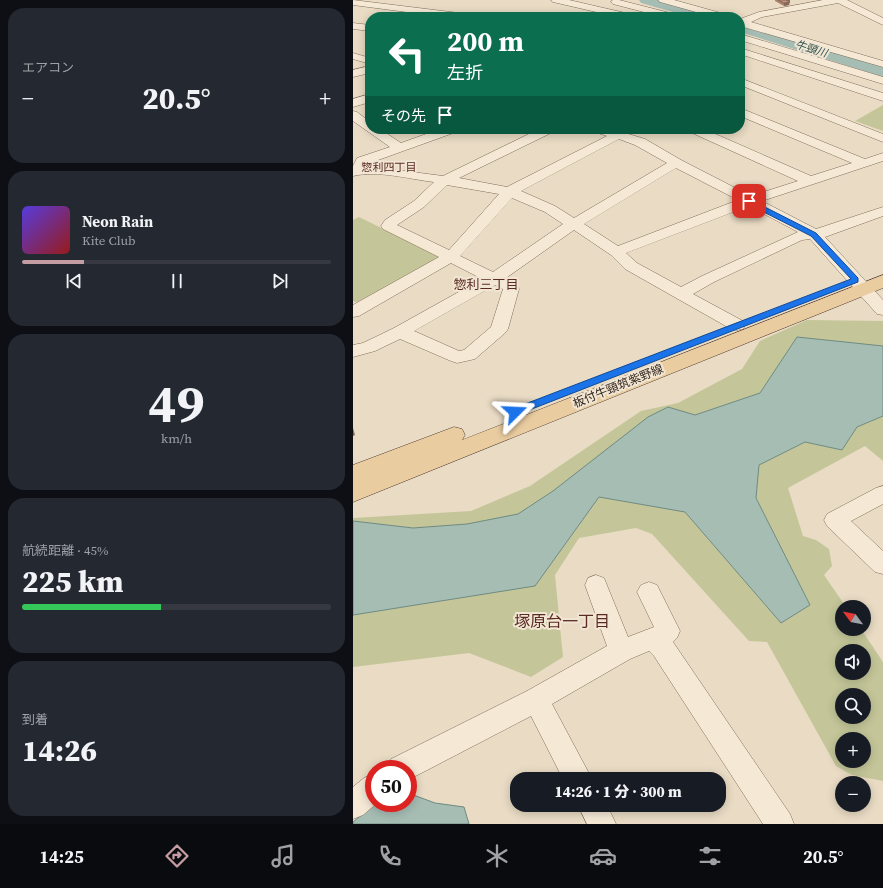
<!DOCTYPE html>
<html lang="ja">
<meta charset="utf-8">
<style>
:root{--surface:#171b24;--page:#242831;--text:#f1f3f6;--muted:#9ea1a6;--line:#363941;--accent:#c39da2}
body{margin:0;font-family:"Source Serif 4","Noto Sans JP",serif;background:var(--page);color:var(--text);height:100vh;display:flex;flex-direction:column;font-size:15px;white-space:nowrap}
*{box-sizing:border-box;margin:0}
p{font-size:13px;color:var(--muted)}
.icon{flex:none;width:22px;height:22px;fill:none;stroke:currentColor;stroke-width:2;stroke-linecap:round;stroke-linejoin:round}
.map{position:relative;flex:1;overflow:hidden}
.details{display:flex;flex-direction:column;gap:8px;padding:8px;background:#0d0f14;width:353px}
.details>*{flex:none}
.hud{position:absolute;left:12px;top:12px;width:380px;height:122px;border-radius:16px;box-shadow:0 2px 10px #0003;background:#0b6e4f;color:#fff;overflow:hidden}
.needle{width:26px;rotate:302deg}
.fabs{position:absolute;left:482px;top:600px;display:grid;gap:8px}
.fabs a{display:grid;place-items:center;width:36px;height:36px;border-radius:50%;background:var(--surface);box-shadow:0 2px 10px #0003;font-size:20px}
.speed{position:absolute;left:12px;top:760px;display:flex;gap:8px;font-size:20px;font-weight:700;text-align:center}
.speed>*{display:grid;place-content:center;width:52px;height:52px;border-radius:50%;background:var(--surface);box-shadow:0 2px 10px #0003;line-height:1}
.speed .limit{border:6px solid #d22;background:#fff;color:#111}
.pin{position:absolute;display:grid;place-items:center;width:34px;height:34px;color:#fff;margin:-17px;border-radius:8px;box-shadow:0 2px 6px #0006}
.me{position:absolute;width:44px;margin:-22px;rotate:69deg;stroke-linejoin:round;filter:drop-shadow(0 0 3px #0008)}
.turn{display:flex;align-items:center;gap:14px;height:84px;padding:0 16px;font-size:18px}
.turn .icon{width:52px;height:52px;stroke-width:2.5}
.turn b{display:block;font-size:28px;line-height:34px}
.then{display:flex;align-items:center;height:38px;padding:0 16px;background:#0003;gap:8px;font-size:15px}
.big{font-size:30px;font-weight:800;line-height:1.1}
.details .card{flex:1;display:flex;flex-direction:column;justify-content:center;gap:6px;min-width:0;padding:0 14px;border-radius:16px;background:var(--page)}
.details .dial{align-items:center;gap:0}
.dial b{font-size:52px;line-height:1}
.song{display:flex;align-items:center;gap:12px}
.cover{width:48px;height:48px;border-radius:6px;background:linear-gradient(135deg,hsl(250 70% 55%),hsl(0 70% 35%))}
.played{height:4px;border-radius:2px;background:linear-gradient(90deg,var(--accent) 20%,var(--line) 20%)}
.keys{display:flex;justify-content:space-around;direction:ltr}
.heat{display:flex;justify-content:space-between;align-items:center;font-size:22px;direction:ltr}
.charge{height:6px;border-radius:3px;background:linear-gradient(90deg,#34c759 45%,var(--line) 0)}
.trip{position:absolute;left:157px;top:772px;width:216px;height:40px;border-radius:16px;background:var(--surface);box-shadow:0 2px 10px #0003;font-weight:800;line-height:40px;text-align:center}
.menu{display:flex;height:64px;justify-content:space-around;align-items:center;background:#090b0e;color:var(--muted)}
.menu .icon{width:28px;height:28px}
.menu .active{color:var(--accent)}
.menu b{font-size:18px;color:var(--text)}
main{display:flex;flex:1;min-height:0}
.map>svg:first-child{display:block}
.green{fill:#c4c699;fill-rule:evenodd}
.water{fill:#a6bdb4;stroke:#6e8a80}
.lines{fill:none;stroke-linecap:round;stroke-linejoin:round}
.river{fill:#a6bdb4;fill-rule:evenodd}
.minor-casing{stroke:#826d5c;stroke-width:1}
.major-casing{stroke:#503c30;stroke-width:1}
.minor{fill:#f5e9d6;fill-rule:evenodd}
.major{fill:#e9cca0;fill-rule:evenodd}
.wall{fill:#a8806c}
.shaded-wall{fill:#886858}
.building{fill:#c3957e;stroke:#886858}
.route{fill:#1a73e8;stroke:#114b97}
.labels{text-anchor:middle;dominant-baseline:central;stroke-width:4;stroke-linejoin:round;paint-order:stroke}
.far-water-label{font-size:11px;font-style:italic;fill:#30524d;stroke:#f1e6d3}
.far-neighbourhood-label{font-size:11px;fill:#5b2a23;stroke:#f1e6d3}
.street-label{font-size:12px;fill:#33271f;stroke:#f1e6d3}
.neighbourhood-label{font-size:13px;fill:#5b2a23;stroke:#f1e6d3}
.near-neighbourhood-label{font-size:16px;fill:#5b2a23;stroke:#f1e6d3}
</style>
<main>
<section class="details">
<div class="card"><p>エアコン</p>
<div class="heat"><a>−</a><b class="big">20.5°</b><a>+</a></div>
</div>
<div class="card">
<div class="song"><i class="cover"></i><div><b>Neon Rain</b><p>Kite Club</p></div></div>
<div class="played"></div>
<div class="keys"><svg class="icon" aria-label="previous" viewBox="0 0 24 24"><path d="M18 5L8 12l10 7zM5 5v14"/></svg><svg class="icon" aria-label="pause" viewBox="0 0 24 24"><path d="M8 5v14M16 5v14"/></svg><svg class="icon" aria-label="next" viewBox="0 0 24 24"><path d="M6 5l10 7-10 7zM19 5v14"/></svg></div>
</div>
<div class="card dial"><b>49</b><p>km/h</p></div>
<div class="card"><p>航続距離 · 45%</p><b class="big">225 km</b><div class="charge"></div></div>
<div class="card"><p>到着</p><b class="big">14:26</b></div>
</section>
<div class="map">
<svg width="530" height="824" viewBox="0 0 530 824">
<rect width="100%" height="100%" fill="#e9dbc4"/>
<!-- green -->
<path class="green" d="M530,105V131L502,121Z
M6,217L87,257V260L4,302L0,301V220Z
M454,320L530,321V346L444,337L407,393L342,415L315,407L200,491L165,514L114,524L60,528L0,521V518L118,511L177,486L288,411L325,403L389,369L407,341Z
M530,416V461L512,446L435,488L450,536L463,540L476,549L479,566L471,575L493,607H489V629H508L530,662V781L499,775L483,766L414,642L396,641L299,534L283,528L226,538L202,575L210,657L178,677L116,653L0,667V615L182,586L246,497L332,512L428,623L457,605L403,498L406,465L452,442L489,450L504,427ZM489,651H511V673H489ZM489,695H511V717H489ZM489,739H511V761H489Z"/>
<!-- water -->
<path class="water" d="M444,337L530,346V416L504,427L489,450L452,442L406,465L403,498L457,605L428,623L332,512L246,497L182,586L0,615V521L60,528L114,524L165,514L200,491L295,417L315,407L342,415L407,393Z
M55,793L82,803L111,807L116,824H0V822L23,803H55Z"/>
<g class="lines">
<!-- river -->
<path class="river" d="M286,0H308L358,14L360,17H338L288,3Z
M387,23L530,67V77L387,32Z"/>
<defs>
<path id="minor" d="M0,0L114,14L119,17H92L0,5Z
M198,0H216L281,15L283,17H265L200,2Z
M260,0H266L325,15L327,17H310L260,4L258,2Z
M305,0H321L375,15L377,17H361L307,2Z
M470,0H494L530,18V25L485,3L409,17L398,22L530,61V67L387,26V19L406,12Z
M0,23L17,25V31L0,29Z
M387,34L530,77V84L387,40Z
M387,48L530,93V101L387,54Z
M0,53L17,58V64L0,59Z
M17,66V73L0,77V70Z
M387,78L530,134V142L387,85Z
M17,94V102L0,107V99Z
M387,108L512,159L530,153V161L409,201L463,229L530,207V216L472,237L530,300V315L524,314L457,239L449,240L361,282L340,294L390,321L392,325L390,329L384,330L378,329L272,269L258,255L221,230L153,278L162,283L166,289L155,329L152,333L122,359L104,363L98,361L47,339L22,351L0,357V345L10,343L41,328L129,279L98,263L6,316L0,317V305L86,257L30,229L28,226L32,220L61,201L81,182C55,179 25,170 0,176V166L4,158L37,147L0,121V111L4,112L17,122V129H27L48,143L87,129H105L103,132L14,164L13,166L90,176L186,129H202L200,132L106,178L154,187L254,136L242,132L240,129H259L292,139L328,160L398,196L445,181L337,132L335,129H351L458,176L499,163L387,116ZM266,139L282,145L314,163L221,218L202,206L168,191ZM323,168L385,200L265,246L231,224ZM94,185L146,194L96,250L44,225L71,207ZM159,198L192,212L210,224L140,272L107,256ZM396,206L445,232L349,276L328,287L284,263L273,253ZM142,285L150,289L138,327L111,350L106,351L61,331Z
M530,486V504L498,521L530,551V574L522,572L474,526L471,520L474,514L523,488Z
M243,575L251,578L275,637L301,627L284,592L288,585L296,582L304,585L327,631L324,638L320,642L437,814L441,824H410L301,656L296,651L277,659L199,704L239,779H210L178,716L55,780V769H34L38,759L174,691L254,646L232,585L235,578Z
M21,774V803H24L10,815L0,819V787L11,778Z
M225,805H254L263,824H234Z"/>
<path id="major" d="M530,275V288L0,502V465L101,427L109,429L112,435L109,440Z"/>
</defs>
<!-- minor casing -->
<use href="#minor" class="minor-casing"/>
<!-- major casing -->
<use href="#major" class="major-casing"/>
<!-- minor -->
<use href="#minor" class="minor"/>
<!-- major -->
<use href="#major" class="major"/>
</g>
<!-- wall -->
<path class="wall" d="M422,0H437L436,5L431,6L422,1Z"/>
<!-- shaded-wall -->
<path class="shaded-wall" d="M433,0H437L436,5L431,6V3Z
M0,428L2,435L0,436Z"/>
<!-- building -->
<path class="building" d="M425,0H435H433L437,2L431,3Z
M294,14L302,17H290Z"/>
<!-- route -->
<path class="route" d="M393,200H398L463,233L505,278V282L166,414H159L158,412L159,409L498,279L458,236L393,203Z"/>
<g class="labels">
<!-- far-water labels -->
<g class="far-water-label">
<text transform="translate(458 49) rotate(17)">牛頸川</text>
</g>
<!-- far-neighbourhood labels -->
<g class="far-neighbourhood-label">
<text x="36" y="167">惣利四丁目</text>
</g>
<!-- street labels -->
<g class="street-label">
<text transform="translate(265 386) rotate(-22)">板付牛頸筑紫野線</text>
</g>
<!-- neighbourhood labels -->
<g class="neighbourhood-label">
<text x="133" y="284">惣利三丁目</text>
</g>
<!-- near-neighbourhood labels -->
<g class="near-neighbourhood-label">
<text x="209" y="621">塚原台一丁目</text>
</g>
</g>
</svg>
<div class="fabs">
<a><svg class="needle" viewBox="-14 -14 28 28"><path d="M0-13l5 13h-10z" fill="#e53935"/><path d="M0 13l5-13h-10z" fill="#9ea1a6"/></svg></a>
<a><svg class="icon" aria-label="sound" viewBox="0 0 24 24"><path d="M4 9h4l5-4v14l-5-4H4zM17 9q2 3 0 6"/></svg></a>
<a><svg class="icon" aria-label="search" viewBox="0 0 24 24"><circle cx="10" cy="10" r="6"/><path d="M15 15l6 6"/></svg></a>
<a>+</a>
<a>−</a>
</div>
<div class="speed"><div class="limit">50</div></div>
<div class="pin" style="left:396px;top:201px;background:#d93025"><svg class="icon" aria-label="arrive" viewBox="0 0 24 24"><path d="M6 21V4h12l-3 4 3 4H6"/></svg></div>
<svg class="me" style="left:162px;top:412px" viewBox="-20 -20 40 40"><path d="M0-17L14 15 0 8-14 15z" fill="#1a73e8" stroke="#fff" stroke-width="4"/></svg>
<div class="trip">14:26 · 1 分 · 300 m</div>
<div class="hud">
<div class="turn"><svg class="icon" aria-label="left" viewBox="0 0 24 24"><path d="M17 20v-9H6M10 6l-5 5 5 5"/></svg><div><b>200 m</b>左折</div></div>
<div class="then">その先<svg class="icon" aria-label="arrive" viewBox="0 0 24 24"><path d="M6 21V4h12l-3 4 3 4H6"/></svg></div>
</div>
</div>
</main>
<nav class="menu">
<b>14:25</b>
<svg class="icon active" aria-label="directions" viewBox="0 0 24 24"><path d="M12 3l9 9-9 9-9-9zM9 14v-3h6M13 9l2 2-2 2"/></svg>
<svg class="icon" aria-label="music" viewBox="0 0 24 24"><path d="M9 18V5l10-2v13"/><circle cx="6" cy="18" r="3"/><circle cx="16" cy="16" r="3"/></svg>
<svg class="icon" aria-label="phone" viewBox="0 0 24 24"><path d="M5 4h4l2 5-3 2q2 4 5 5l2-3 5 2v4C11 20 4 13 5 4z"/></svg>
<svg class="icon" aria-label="climate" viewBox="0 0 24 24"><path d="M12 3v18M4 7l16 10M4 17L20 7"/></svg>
<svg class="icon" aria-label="car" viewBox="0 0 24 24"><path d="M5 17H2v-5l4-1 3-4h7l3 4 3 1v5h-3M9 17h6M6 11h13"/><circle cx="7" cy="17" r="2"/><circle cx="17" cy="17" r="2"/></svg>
<svg class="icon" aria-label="filters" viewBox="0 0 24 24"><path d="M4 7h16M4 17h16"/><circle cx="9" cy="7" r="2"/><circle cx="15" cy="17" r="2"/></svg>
<b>20.5°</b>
</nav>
